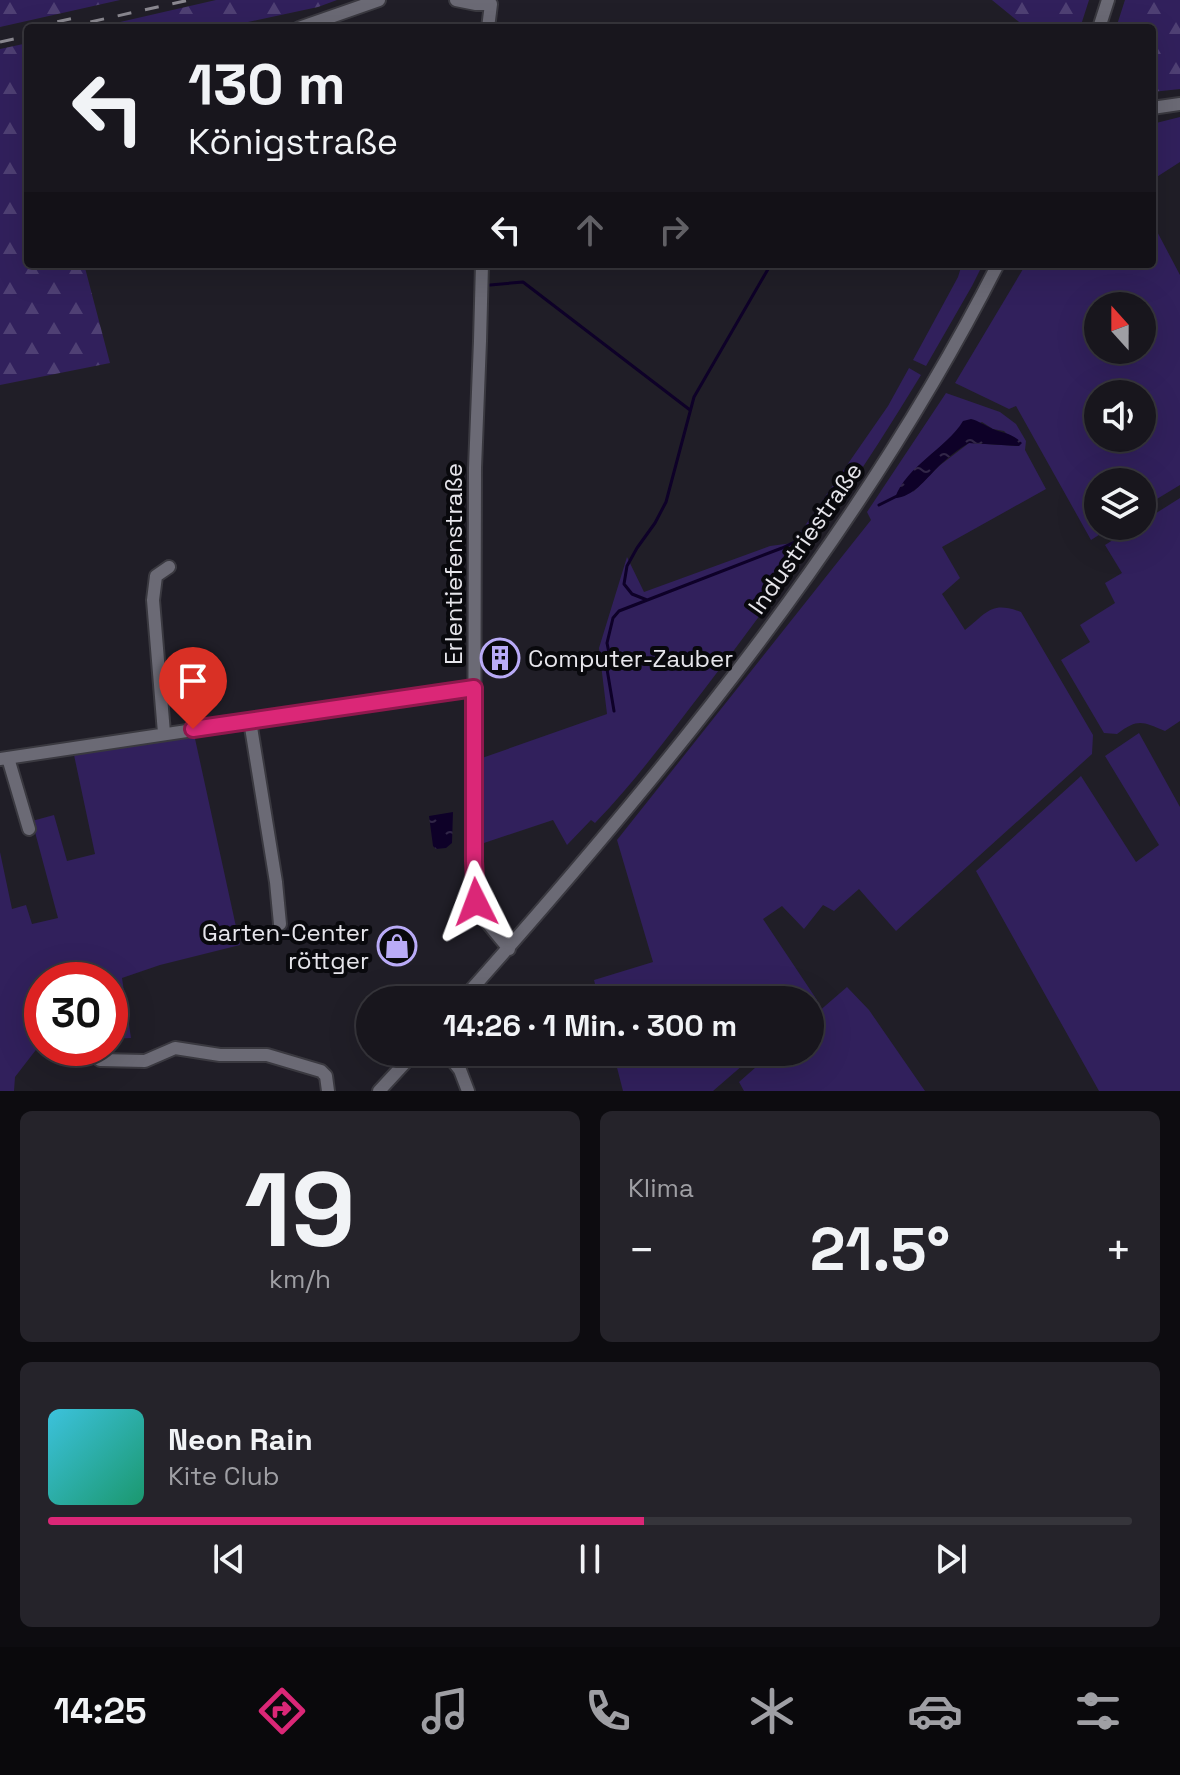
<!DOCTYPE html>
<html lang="de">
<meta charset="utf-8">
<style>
:root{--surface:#18161d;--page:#25232a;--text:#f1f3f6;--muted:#9f9fa4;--line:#36353b;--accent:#db2777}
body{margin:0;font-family:"Space Grotesk",sans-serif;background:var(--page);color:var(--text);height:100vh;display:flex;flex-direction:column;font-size:30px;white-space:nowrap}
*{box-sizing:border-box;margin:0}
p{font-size:26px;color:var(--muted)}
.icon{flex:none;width:44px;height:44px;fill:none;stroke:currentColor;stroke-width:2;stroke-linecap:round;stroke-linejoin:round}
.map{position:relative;height:1091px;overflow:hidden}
.drawer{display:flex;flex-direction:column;gap:20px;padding:20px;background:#0d0c10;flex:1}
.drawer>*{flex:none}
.banner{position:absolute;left:24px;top:24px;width:1132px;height:244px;border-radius:8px;box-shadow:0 8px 32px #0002,0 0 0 2px var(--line);background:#18161d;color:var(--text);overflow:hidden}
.needle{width:52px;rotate:339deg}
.controls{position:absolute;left:1084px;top:292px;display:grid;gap:16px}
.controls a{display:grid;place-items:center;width:72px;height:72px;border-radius:50%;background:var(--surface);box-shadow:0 8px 32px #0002,0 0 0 2px var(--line);font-size:40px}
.speed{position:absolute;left:24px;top:962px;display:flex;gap:16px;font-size:40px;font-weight:700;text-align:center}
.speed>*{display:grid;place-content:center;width:104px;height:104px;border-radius:50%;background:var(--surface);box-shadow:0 8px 32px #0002,0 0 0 2px var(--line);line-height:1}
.speed .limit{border:12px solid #d22;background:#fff;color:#111}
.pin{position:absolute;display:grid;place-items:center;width:68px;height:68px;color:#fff;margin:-82px -34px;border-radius:50% 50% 50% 0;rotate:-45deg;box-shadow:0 0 8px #0007}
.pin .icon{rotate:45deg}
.me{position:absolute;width:88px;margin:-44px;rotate:357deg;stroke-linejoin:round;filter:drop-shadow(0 0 6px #0008)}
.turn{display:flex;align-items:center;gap:28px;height:168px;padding:0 32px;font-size:36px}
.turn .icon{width:104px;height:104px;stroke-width:2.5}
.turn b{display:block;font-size:56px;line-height:68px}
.lanes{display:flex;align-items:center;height:76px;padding:0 32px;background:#0003;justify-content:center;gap:40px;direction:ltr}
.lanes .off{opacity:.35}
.big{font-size:60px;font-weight:800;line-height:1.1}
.drawer .card{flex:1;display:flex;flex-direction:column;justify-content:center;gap:12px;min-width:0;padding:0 28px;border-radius:12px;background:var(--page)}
.drawer .dial{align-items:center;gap:0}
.dial b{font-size:104px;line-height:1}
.song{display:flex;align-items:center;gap:24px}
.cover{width:96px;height:96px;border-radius:12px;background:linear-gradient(135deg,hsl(190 70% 55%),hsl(160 70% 35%))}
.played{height:8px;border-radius:4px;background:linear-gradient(90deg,var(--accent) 55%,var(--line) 55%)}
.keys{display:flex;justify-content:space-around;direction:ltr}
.heat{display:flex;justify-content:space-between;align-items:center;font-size:44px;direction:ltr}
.drawer .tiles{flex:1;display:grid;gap:20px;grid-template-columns:1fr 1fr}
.card:last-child{grid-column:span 2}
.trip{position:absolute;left:356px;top:986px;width:468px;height:80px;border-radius:40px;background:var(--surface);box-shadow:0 8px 32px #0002,0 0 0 2px var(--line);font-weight:800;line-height:80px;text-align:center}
.dock{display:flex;height:128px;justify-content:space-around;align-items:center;background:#0a090c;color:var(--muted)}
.dock .icon{width:56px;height:56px}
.dock .on{color:var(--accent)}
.dock b{font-size:36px;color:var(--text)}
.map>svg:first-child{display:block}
.green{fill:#31205c;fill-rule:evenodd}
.forest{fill:url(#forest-firs)}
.water{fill:url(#water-ripples)}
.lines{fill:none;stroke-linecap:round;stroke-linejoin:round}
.stream{stroke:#0e0128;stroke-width:3}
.minor-casing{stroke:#3a3940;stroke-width:16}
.minor{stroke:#6b6a75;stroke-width:12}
.rail{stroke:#8a8890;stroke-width:3;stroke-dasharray:14 14;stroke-linecap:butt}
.route-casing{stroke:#8e194d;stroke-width:20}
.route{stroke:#db2777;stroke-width:14}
.labels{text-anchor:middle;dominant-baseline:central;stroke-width:8;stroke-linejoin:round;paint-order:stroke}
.street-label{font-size:24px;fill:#e6e5eb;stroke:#09090d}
.poi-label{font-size:24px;fill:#e6e5eb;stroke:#09090d;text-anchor:start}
</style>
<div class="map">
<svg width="1180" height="1091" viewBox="0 0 1180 1091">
<defs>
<pattern id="forest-firs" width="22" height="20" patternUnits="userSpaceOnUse" patternTransform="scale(2)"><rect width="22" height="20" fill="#31205c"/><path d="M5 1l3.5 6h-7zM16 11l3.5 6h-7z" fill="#4f4074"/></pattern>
<pattern id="water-ripples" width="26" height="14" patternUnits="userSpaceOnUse" patternTransform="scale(2)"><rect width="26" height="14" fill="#0e0128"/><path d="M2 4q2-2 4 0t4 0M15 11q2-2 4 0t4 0" fill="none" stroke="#312647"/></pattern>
</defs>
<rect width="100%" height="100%" fill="#201e27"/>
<!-- green -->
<path class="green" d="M1180,117V162L1152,180V124Z
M1152,222L1180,275V485L1142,508V482H1098V526H1113L1091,540L1016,406L1009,409L955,383L1026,264H1152ZM1098,306H1142V350H1098ZM1098,394H1142V438H1098Z
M962,264H983L972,286L926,366L913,360L958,277Z
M909,368L921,375C855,484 781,590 703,691C668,736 635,782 595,823L591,820L567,845L553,820L481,844L482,758L607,714L599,648L627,557L644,592L770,546L793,543L888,406Z
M946,393L1000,412L1016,424L1026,441L1025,450L1046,489L942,547L960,578L942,594L965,630C988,612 991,601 1021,612L1093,735L1092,754L896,931L859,889L834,911L823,905L804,929L782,906L763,919L817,1000L810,1006V1000H599L594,980L653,962L617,840L871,520L867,512ZM982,422L993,429L1004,431L1019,446L969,443L939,466L913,492L922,465L932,454L957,432Z
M1180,498V721L1165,731C1142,722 1139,718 1117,734L1104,733L1061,660L1090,642L1080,625L1115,603L1105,583L1122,573L1105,545L1135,526H1142V522Z
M1139,733L1180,807V1091H1099L976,871L1081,776L1136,862L1159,845L1105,756Z
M194,734L240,945L160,965L122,978L131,1038L110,1039V980H42V1042L15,1077L14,1091H0V852L12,909L26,905L32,924L58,918L32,821L54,815L67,861L95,854L74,755Z
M847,987L869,1010L925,1091H744L739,1082L773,1052H810V1019Z
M613,1052H758L713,1091H623Z"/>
<!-- forest -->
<path class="forest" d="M0,0H120L0,27Z
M216,0H337L318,7L234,25V28H94Z
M992,0H1089L1080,28H1024V26Z
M1125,0H1180V89L1152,92V28H1116Z
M28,43V264H84L110,363L0,385V49Z"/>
<!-- water -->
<path class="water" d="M971,419C979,421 984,425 991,428C1003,434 1011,432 1022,443L1019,446L969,443C958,449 946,459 937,468C925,480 913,497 895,498C906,466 946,449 963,421Z
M453,812L452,843L446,848L436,849L433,846L429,816Z"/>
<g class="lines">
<!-- stream -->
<path class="stream" d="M490,285L523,282L690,410
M879,505L897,496
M647,600L632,594L624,584L627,566L637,548L655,523L666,502L694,397L771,264
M614,711L607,669L610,658L607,643L613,618L619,611L782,548L803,538L844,489"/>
<defs>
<path id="minor" d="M456,0L476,4H491L488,28
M299,28L379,0
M1099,28L1108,0
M1152,108L1180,104
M482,264L480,341L475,468L474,861L476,902L481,915L509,949
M250,721L276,882L280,924
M164,733L153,600L156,576L169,567
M8,758L29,829
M0,759L474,688
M462,1000C664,773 860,536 998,264
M446,1052L460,1070L468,1091
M100,1060L145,1061L175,1048L220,1055H267L321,1071L326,1076L328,1091
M379,1091L415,1052"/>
</defs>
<!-- minor casing -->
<use href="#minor" class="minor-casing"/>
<!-- minor -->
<use href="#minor" class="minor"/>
<!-- rail -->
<path class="rail" d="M30,28L74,18
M63,28L189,0
M0,42L28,36"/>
</g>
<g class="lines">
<defs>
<path id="route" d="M193,729L474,688V861L476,902"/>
</defs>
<!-- route casing -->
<use href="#route" class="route-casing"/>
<!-- route -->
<use href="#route" class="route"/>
</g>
<!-- icons -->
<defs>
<symbol id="building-ring" viewBox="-11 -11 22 22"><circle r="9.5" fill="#09090d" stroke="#b9abf7" stroke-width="1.5"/><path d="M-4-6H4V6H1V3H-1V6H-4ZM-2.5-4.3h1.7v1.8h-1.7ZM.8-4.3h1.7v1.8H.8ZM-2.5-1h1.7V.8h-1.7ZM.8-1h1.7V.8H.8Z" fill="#b9abf7"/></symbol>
<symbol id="shop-ring" viewBox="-11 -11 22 22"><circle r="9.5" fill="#09090d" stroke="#b9abf7" stroke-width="1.5"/><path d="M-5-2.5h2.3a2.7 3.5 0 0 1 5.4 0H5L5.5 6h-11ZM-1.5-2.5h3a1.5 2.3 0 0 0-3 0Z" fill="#b9abf7"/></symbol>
</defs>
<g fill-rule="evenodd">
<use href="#building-ring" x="478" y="636" width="44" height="44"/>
<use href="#shop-ring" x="375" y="924" width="44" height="44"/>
</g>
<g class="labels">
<!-- street labels -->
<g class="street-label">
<text transform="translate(805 538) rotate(-55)">Industriestraße</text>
<text transform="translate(453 564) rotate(-90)">Erlentiefenstraße</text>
</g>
<!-- poi labels -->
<g class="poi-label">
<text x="528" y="658">Computer-Zauber</text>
<text x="369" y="932" text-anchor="end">Garten-Center<tspan x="369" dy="28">röttger</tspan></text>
</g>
</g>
</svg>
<div class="controls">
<a><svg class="needle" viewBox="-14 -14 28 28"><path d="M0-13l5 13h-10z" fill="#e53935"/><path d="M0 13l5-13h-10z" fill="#9f9fa4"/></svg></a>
<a><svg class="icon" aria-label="sound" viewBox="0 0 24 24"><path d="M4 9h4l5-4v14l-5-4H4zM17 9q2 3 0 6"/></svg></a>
<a><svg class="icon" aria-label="layers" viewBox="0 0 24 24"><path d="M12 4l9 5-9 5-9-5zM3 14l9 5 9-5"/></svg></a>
</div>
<div class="speed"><div class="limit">30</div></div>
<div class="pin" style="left:193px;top:729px;background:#d93025"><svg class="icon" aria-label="arrive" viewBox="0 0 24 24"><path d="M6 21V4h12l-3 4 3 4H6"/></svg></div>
<svg class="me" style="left:476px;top:902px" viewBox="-20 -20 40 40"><path d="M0-17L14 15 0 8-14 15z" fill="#db2777" stroke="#fff" stroke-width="4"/></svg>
<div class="trip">14:26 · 1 Min. · 300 m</div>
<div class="banner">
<div class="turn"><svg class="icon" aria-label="left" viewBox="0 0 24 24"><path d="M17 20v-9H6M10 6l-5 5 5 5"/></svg><div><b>130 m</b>Königstraße</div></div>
<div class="lanes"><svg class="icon" aria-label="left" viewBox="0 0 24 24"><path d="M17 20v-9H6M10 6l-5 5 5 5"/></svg><svg class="icon off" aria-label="ahead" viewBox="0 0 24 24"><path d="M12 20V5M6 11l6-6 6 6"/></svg><svg class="icon off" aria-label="right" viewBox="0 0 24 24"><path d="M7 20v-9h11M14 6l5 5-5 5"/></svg></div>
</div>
</div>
<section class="drawer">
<div class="tiles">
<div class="card dial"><b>19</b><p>km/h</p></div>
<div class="card"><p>Klima</p>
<div class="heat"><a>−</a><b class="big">21.5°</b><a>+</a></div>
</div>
<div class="card">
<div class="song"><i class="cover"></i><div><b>Neon Rain</b><p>Kite Club</p></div></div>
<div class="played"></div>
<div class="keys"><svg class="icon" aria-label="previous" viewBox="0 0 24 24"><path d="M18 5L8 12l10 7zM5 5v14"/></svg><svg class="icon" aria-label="pause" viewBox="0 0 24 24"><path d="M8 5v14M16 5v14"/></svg><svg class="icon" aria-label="next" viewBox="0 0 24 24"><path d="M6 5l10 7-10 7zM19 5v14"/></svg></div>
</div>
</div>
</section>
<nav class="dock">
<b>14:25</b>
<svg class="icon on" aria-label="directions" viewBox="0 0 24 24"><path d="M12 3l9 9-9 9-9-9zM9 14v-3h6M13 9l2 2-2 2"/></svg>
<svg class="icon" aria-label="music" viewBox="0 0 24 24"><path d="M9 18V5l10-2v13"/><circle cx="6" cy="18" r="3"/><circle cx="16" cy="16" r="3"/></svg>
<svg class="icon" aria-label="phone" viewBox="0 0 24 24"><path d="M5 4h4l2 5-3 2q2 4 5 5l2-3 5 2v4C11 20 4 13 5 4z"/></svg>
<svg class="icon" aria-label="climate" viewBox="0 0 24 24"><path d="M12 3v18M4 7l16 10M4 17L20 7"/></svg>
<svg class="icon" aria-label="car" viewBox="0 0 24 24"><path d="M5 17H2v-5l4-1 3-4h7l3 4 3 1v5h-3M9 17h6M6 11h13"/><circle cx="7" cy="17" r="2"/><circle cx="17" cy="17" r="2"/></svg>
<svg class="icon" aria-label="filters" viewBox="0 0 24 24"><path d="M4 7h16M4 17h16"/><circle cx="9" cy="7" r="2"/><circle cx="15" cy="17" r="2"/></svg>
</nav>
